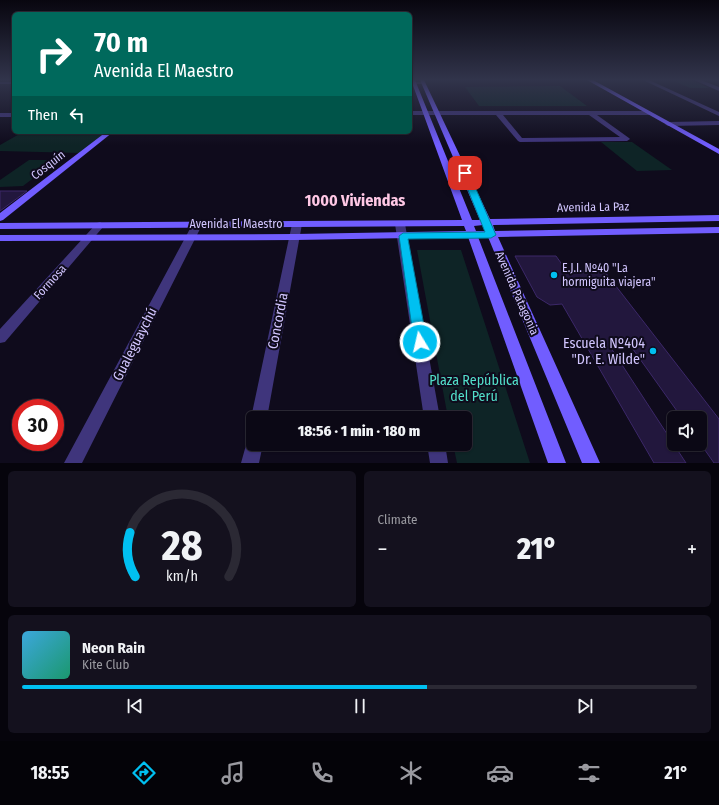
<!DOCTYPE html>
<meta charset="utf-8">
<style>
:root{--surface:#0b0815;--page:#14111e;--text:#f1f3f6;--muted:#9a9aa0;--line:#2b2934;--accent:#00c0f1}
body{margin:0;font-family:"Fira Sans Condensed",sans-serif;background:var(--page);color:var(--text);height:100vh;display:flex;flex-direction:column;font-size:15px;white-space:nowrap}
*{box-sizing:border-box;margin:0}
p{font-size:13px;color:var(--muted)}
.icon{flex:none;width:22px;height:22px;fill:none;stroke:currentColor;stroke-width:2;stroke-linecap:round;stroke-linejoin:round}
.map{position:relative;height:463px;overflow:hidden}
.drawer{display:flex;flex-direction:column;gap:8px;padding:8px;background:#06040c;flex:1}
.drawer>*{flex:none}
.top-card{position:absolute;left:12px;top:12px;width:400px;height:122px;border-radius:6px;box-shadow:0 1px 3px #0004,0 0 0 1px var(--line);background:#00695c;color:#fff;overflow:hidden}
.fabs{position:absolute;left:667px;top:411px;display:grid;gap:8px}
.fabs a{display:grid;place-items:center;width:40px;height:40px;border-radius:6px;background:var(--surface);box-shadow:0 1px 3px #0004,0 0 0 1px var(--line);font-size:20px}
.speed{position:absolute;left:12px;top:399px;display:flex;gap:8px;font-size:20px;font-weight:700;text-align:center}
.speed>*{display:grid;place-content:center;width:52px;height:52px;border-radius:50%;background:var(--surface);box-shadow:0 1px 3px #0004,0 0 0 1px var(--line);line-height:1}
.speed .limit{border:6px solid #d22;background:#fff;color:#111}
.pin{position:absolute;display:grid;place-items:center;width:34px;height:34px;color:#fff;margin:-17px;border-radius:8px;box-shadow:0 2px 6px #0006}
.me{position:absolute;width:44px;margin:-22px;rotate:351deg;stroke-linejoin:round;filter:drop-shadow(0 0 3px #0008)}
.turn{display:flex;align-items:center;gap:14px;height:84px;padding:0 16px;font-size:18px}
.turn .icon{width:52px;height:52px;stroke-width:2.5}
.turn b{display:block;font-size:28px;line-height:34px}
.then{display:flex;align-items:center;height:38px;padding:0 16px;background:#0003;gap:8px;font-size:15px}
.big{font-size:30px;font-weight:800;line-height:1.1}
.drawer .tile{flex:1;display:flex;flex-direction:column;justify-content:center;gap:6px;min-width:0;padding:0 14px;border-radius:6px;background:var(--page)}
.drawer .dial{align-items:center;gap:0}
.dial svg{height:104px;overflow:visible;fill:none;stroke:var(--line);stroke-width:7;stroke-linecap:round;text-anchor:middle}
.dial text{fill:var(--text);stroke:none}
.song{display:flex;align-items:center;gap:12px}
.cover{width:48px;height:48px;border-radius:6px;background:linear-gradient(135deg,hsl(200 70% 55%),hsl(160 70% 35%))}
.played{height:4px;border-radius:2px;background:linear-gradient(90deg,var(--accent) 60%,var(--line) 60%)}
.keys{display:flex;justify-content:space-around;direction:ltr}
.heat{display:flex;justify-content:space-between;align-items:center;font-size:22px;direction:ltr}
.drawer .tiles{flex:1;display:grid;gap:8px;grid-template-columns:1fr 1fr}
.tile:last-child{grid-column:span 2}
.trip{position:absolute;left:246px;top:411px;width:226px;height:40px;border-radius:6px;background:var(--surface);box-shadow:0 1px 3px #0004,0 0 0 1px var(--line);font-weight:800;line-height:40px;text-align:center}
.dock{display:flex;height:64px;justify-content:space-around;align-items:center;background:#040308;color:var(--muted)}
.dock .icon{width:28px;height:28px}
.dock .on{color:var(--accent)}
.dock b{font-size:18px;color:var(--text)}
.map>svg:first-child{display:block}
.green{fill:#0e2426}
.building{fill:#22173d;stroke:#3c2869}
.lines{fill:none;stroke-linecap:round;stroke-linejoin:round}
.street{fill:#3f357c;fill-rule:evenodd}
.secondary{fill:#715dff;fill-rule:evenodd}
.route{fill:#00c0f1;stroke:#007d9d}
.poi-dot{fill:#00c0f1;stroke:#0f0b1c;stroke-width:1.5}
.labels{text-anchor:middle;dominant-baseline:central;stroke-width:4;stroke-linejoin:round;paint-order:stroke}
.street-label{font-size:12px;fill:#d2c6ff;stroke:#0f0b1c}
.poi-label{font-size:12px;fill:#d2c6ff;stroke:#0f0b1c;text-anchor:start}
.near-street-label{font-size:14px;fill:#d2c6ff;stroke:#0f0b1c}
.near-poi-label{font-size:14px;fill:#d2c6ff;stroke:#0f0b1c;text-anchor:end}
.near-park-label{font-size:14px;fill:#52dfca;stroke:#0f0b1c}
.district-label{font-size:16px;font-weight:bold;fill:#ffc8e5;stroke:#0f0b1c}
</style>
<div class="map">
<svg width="719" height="463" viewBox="0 0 719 463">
<rect width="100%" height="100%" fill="#0f0b1c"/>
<!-- green -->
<path class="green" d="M672,80H691L709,88H690Z
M560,86L587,106H479L465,87Z
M23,132H106L80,153L0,151V145Z
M601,142H632L672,170L637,171Z
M29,160H57L23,186L0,187V180Z
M417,250H461L530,463H457L453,444H465V418H448Z"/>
<!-- building -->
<path class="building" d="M0,191H27L0,211Z
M515,256H556L566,270L605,272L719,419V463H714L700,443V418H682L625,338L611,348L686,463H654L562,304L550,305L537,297Z"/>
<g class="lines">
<!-- street -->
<path class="street" d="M643,80H649L719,112V116Z
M694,80H701L719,87V91Z
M0,82H14V84H0Z
M410,82H423L425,83L423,84H410Z
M410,111H649L652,113L649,115H597L629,138L630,139L627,141L520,142L518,141L496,115H410ZM503,115H589L620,137L522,138Z
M0,113H14V117H0Z
M719,121V125L668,126L665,124L668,122Z
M297,221L302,224L267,418H253V423L251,418L292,224Z
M400,221L405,224L440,418H424L395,224Z
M100,222L105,225L103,227L5,342L0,343V329L97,223Z
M197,222L202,225L82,463H64L192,225Z
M253,436V444H263L259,463H241L248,438Z
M427,444H445L448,463H430Z"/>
<!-- secondary -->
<path class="secondary" d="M411,80H415L472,220H480L420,80H424L490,219L719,215V221L493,225L495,231L719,227V233L498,237L600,463H582L488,237H478L566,463H548L468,237L295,240L0,241V235L295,234L466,231L464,226L0,229V223L462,220ZM483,225L485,231H476L474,226Z
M587,80H593L719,149V154Z
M106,132H113L3,220L0,221V213Z"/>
</g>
<!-- sky -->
<linearGradient id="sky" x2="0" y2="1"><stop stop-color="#08060f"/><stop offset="0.55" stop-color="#31344b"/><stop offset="1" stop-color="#31344b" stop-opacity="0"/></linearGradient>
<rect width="719" height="145" fill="url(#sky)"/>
<!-- route -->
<path class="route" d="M465,171L469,173L496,235L491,238L408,239L427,342L425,346L420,347L416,346L414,342L399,236L403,233L485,232L461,173Z"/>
<!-- markers -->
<g class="poi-dot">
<circle cx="554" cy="275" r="4"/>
<circle cx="653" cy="351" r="4"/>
</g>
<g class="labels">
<!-- street labels -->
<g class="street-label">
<text transform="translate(48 165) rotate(-38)">Cosquín</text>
<text transform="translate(593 207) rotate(-1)">Avenida La Paz</text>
<text x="236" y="224">Avenida El Maestro</text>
<text transform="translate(50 282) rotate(-48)">Formosa</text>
<text transform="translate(517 293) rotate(66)">Avenida Patagonia</text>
</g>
<!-- poi labels -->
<g class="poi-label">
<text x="562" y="268">E.J.I. Nº40 "La<tspan x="562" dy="14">hormiguita viajera"</tspan></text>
</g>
<!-- near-street labels -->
<g class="near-street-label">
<text transform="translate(278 321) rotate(-79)">Concordia</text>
<text transform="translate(135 344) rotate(-63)">Gualeguaychú</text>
</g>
<!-- near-poi labels -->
<g class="near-poi-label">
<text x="645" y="343">Escuela Nº404<tspan x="645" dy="16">"Dr. E. Wilde"</tspan></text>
</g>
<!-- near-park labels -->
<g class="near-park-label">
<text x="474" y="380">Plaza República<tspan x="474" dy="16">del Perú</tspan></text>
</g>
<!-- district labels -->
<g class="district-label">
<text x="355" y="200">1000 Viviendas</text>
</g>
</g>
</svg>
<div class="fabs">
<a><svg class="icon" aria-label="sound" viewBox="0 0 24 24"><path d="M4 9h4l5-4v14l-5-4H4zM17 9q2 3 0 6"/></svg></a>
</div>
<div class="speed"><div class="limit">30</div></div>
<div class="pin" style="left:465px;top:173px;background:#d93025"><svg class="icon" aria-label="arrive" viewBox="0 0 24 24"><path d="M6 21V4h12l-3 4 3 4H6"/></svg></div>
<svg class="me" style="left:420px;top:342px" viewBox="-20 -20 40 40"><circle r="17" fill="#00c0f1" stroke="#fff" stroke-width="3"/><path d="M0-11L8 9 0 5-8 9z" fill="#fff"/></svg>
<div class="trip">18:56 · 1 min · 180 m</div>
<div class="top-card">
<div class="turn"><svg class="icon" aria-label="right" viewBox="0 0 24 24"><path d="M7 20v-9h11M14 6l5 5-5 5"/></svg><div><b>70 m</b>Avenida El Maestro</div></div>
<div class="then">Then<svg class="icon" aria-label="left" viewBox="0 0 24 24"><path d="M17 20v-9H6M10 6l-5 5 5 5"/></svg></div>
</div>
</div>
<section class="drawer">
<div class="tiles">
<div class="tile dial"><svg viewBox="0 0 100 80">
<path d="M14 69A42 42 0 1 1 86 69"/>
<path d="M14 69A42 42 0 0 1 10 35" stroke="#00c0f1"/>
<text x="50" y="56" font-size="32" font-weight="700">28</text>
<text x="50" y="72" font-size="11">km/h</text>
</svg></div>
<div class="tile"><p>Climate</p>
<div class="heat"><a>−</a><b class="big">21°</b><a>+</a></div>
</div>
<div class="tile">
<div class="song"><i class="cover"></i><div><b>Neon Rain</b><p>Kite Club</p></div></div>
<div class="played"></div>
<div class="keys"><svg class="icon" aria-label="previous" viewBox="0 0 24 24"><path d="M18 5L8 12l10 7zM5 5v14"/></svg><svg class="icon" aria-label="pause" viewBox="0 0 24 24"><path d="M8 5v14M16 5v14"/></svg><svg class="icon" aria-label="next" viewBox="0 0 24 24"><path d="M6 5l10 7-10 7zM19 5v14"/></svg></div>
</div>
</div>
</section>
<nav class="dock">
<b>18:55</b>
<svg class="icon on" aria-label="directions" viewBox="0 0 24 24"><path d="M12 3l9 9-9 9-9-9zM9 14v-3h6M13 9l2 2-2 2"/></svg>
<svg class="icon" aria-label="music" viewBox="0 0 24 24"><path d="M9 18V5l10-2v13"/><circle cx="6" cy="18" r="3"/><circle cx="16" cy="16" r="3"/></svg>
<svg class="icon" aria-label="phone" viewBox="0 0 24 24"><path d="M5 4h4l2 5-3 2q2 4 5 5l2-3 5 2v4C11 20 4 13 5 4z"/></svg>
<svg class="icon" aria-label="climate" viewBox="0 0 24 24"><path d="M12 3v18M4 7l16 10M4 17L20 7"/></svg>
<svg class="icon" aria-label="car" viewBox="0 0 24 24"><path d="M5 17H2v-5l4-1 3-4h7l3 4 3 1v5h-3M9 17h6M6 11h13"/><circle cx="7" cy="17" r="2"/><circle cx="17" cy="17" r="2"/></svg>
<svg class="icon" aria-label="filters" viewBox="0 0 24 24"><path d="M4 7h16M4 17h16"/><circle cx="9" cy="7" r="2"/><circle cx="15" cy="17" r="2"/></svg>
<b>21°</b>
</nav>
